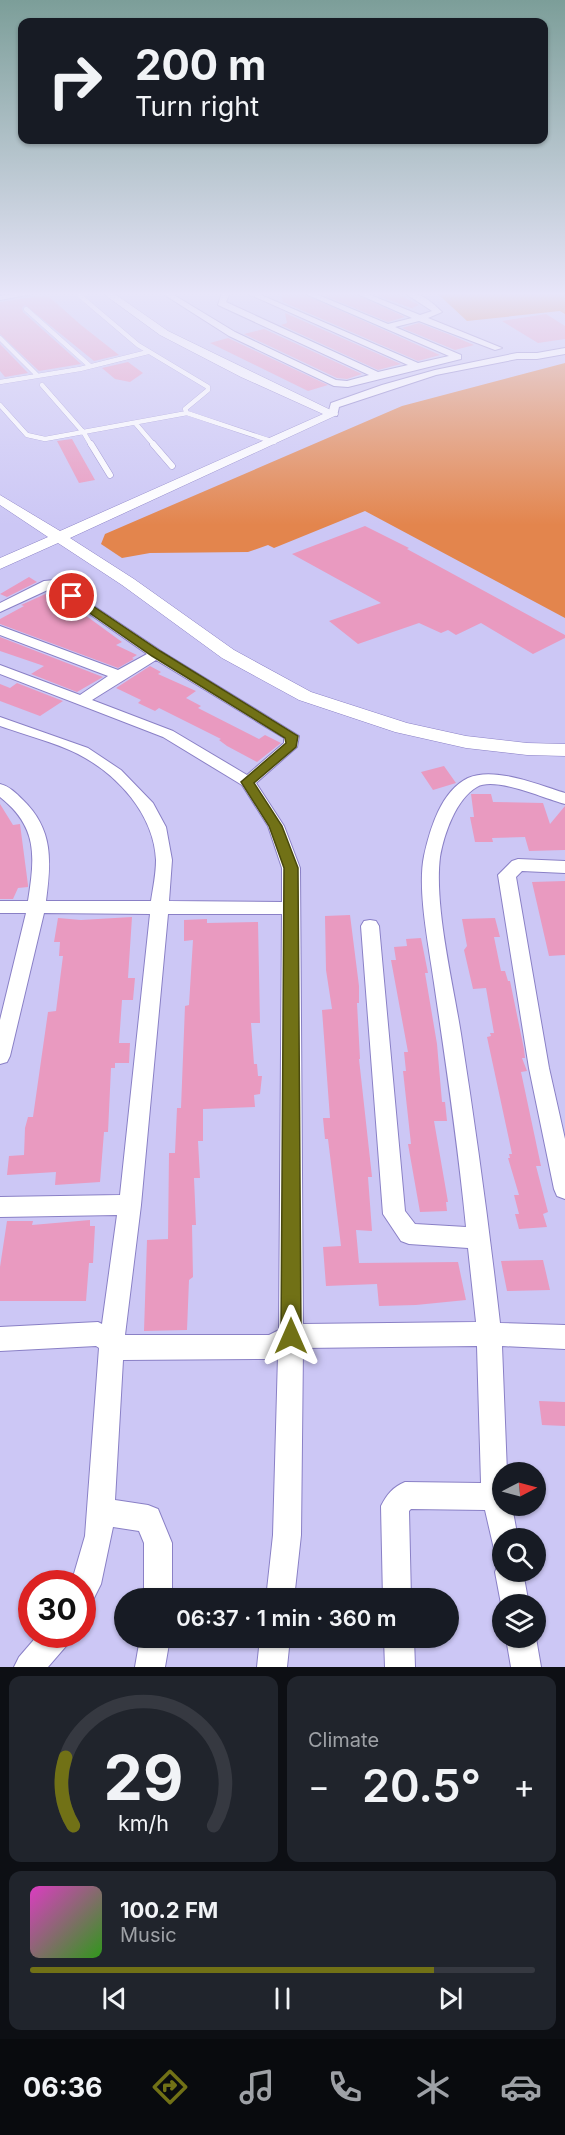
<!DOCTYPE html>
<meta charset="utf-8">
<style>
:root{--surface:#171b24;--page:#20242c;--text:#f1f3f6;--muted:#9ea1a6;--line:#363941;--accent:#717116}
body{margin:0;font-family:Inter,sans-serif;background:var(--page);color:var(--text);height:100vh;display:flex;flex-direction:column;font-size:22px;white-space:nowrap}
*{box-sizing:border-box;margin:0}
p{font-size:20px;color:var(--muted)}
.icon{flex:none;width:33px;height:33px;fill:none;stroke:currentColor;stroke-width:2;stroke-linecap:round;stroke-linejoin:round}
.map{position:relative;height:1667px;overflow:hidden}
.details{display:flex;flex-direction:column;gap:9px;padding:9px;background:#0d0f14;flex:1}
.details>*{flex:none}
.guide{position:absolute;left:18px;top:18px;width:530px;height:126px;border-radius:12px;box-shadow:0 2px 4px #0004;background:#171b24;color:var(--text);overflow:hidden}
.needle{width:39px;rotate:84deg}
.buttons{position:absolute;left:492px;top:1462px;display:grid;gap:12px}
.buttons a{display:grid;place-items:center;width:54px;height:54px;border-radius:50%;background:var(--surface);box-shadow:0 2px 4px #0004;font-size:30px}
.speed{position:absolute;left:18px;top:1570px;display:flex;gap:12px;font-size:30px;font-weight:700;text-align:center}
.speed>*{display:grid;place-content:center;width:78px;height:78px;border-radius:50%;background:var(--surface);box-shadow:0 2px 4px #0004;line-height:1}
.speed .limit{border:9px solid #d22;background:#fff;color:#111}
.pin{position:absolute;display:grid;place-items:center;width:51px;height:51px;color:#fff;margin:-26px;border:3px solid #fff;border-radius:50%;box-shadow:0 2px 6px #0007}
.me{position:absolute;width:66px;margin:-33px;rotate:0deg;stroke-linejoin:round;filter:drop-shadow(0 0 4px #0008)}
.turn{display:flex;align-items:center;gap:21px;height:126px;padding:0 18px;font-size:27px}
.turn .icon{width:78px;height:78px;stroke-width:2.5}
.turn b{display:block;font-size:42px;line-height:51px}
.big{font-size:45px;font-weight:600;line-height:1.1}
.details .widget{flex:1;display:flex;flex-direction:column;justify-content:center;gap:9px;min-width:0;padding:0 21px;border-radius:12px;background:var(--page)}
.details .dial{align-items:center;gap:0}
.dial svg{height:156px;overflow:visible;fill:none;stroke:var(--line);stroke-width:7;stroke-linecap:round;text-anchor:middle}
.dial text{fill:var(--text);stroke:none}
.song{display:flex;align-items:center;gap:18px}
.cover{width:72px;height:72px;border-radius:9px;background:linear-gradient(135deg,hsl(310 70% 55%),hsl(110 70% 35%))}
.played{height:6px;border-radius:3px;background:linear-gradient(90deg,var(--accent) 80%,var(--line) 80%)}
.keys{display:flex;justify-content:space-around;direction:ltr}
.heat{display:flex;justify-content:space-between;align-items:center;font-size:33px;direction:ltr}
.details .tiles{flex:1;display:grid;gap:9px;grid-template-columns:1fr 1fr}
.widget:last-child{grid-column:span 2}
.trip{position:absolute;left:114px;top:1588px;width:345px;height:60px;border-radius:30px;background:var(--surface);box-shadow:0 2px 4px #0004;font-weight:600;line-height:60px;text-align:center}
.tabs{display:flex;height:96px;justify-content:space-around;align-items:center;background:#090b0e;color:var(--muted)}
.tabs .icon{width:42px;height:42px}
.tabs .on{color:var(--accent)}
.tabs b{font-size:27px;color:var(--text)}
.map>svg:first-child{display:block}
.forest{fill:#e3854d}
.building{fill:#e99ac0}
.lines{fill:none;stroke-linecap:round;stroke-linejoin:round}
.service-far1-casing{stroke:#8a80c6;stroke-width:5}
.service-casing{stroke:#8a80c6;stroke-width:7}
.minor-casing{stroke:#8a80c6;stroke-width:2}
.tertiary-casing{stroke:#8a80c6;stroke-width:1}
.service-far1{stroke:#fff;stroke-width:4.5}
.service{stroke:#fff;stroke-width:6}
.minor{fill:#fff;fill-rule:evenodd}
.tertiary{fill:#fff;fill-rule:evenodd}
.route{fill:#717116;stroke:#49490e;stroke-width:1.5}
</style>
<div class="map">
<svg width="565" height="1667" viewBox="0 0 565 1667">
<rect width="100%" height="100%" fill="#ccc7f5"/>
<!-- forest -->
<path class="forest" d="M436,292H565V314L560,311L467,321Z
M565,363V618L365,511L274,548L268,545L248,552L150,553L122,558L101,544L105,534L402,406Z"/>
<!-- building -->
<path class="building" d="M281,292H299L440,355L418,361L283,302Z
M316,292H351L405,317L388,322Z
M368,292H393L419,305L412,308L422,312Z
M47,295L81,325L119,355L94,361L25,305L22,308L23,312L81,364L39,371L0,334V302Z
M285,313L401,364L378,370L281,325L287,323Z
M546,314L565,326V339L538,343L502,321Z
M419,323L453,336L474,345L455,350L402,328Z
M264,329L362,374L347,379L337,378L244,334Z
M228,338L328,385L308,391L210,343Z
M0,344L28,373L5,377L0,371Z
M128,362L143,373L130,382L115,379L102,368Z
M72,439L95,480L79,483L57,441Z
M365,526L409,548L407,549L565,635V638L533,654L481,623L456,635L448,630L441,633L419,623L358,644L329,621L381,603L292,554Z
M29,577L37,582L7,597L0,594Z
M52,591L122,642L116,645L137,655L132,658L134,659L118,668L0,624V619L24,606L21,605Z
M0,637L103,677L77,692L31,674L44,666L0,651Z
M150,666L161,672L158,674L196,691L186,698L201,706L198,708L259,739L265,735L281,743L257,762L227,746L219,740L221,739L159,708L155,711L138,703L141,700L116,688Z
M17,683L63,701L40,716L0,701V684L10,688Z
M444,766L456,783L433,790L421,772Z
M471,794H491L493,802L543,803L550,824L565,806V850L529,851L525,837L492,838L493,842H475L470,817H474Z
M0,804L13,825L20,824L28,885V887L18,888L13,899H0Z
M565,881V955L549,956L532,882Z
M350,915L359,986V1003H357L360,1059H359L372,1177H368L372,1231L356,1230L359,1263L458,1262L466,1300L416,1305L379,1306L377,1284L326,1286L323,1247L341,1246L328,1139H325L323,1118H330L322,1010L332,1009L326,970L325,916Z
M132,917L128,978H135L133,1000H122L119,1043H130L129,1063H115V1068H111L108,1132H104L100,1182L55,1185L56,1172L7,1175L9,1156L24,1155L25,1128L28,1117H33L48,1012L56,1011L63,956H59L60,942H54L58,918L81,920Z
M495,918L500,937H494L501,971H505L508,981H510L524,1049L525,1058H522L527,1071L521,1072L541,1166H536L548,1212L543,1214L547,1227L519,1229L515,1214H519L514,1195H519L508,1158H510L509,1154H512L511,1149L487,1037L491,1036L490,1033H494L486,988L473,989L464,950L467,946L462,919Z
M207,919V923L258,922L260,1023H251L254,1064H257L258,1076H262L260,1094L254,1095L255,1107L203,1109V1141H198L200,1178H194L196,1225H192L193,1277L189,1280L187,1330L144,1331L147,1240L168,1239L169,1153H175L177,1108H181L185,1006L189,1005L193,940L184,941V920Z
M421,938L428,973H425L437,1044L442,1102H445L447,1121H434L448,1202H446L447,1211L420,1212L408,1144H411L403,1071H406L404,1052H408L391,960H396L394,947L407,946L406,939Z
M90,1220V1226H95L93,1263H89L86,1301H0V1267L7,1221H33L32,1225Z
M543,1260L550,1290L507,1291L501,1261Z
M539,1401L565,1402V1426L542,1425Z"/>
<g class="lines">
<defs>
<path id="service-far1" d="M88,292L79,295L138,345L208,387V390L185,409L187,413L274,442
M26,309L90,366
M0,338L37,375
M0,382L80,369L148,352
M42,385L84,433L91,445
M0,405L27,435L45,439L187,413
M136,424L154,445"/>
<path id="service" d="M91,444L110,475
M153,444L172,466"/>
<path id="minor" d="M25,292H43L0,300V296Z
M160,292H169L235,332L336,380L347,381L369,375L218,305L222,292H230L226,302L378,372L408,365L244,292H254L418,363L449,356L301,292H311L388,324L412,318L353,292H363L420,315L432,311L403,292C419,291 431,301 442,312L428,318L502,348L495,350L419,321L395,327L461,355V359L348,387L334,386L229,336Z
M565,348V354L537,359H517L436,375L339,407L337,416L328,414L331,403L382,385L435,370L517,353H537Z
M55,580L161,651L299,736L297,747L256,783L284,826L300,868L303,1324L476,1322L468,1248L409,1244L401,1241L383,1214L361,926L364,921L370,920L376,921L379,926L405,1211L415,1224L466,1227C458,1145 446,1064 434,983C429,947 417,890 424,856C430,829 441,791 468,778C494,766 539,785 565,793V804C545,799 495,776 477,787C456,799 444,834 440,857C434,906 453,983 461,1034C476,1130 489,1226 500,1323L565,1325V1349L502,1346L507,1473H502V1506H512L518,1539H502V1552L494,1549L485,1510L411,1509L409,1511L411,1599H383L381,1506C387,1494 393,1487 405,1482L481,1483L477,1346L303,1348L301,1535L294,1599H266L273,1535L278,1356L271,1359L123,1360L115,1500L148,1505L158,1509L172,1543V1599H144V1543L139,1531L113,1527L101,1584L92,1602L82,1606V1584H71L85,1536L99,1348L96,1346L0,1351V1327L98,1322L102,1324L117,1215L0,1217V1197L120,1195L150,914L44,913L10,1056L7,1062L0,1064V1020L26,913H0V901H28C35,856 38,827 0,797V784C9,786 16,793 23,800C54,830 51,862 46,901H151C153,888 156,874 156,860C154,814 117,774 78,754C54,742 25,735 0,726V717L88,748L121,770L153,803L166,827L172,860L169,901L282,902V868L268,826L242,785L163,737L0,674V665L80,695L108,676L0,635V626L118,670L147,654L52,588L0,612V603L44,581ZM156,660L284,738V743L247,775L173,731L92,700ZM168,914H282L279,1330L269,1335H125L141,1205Z
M518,859L565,861V873L522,871L516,877L549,1068L565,1139V1199L557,1196L554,1189L529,1068L498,875L512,861Z
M502,1561V1572H523L529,1605H502V1609L495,1572L499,1562Z
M38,1635H72L67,1645L48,1667H14L19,1657Z
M140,1638H170L165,1667H135Z
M260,1638H290L287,1667H257Z
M384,1638H414L415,1667H385Z
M506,1638H536L541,1667H511Z"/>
<path id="tertiary" d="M101,292H112L168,331L339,414L70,538L134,579L234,650L311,692L407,723L466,736L527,743L565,744V756L527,755L466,748L395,732L299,700L222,658L122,585L58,543L0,569V558L48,537L0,505V495L60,531L323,414L241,377L160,335Z"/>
</defs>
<!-- service-far1 casing -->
<use href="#service-far1" class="service-far1-casing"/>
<!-- service casing -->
<use href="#service" class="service-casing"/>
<!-- minor casing -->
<use href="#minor" class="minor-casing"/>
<!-- tertiary casing -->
<use href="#tertiary" class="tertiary-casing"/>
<!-- service-far1 -->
<use href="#service-far1" class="service-far1"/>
<!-- service -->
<use href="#service" class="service"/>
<!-- minor -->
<use href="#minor" class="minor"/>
<!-- tertiary -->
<use href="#tertiary" class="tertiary"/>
</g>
<!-- sky -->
<linearGradient id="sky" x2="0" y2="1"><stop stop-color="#7c9e99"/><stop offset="0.56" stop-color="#e8e6fa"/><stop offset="1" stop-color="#e8e6fa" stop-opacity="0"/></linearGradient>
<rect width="565" height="525" fill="url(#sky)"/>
<!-- route -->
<path class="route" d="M72,592L160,651L298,736L296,747L254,783L282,826L298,868L301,1336L298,1343L291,1346L284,1343L281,1336L284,868L269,826L241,782L286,743L285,738L152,656L68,598L67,596Z"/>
</svg>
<div class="buttons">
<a><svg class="needle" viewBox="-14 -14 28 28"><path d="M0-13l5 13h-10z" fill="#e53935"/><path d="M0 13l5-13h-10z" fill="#9ea1a6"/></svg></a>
<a><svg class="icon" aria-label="search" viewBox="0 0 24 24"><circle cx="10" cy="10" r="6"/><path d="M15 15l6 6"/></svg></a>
<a><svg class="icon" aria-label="layers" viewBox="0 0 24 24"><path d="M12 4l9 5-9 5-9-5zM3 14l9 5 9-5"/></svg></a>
</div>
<div class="speed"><div class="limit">30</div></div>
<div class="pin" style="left:72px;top:596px;background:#d93025"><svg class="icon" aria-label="arrive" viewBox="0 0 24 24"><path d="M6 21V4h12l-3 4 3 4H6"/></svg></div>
<svg class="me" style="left:291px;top:1336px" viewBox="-20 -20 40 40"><path d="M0-17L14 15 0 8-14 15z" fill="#717116" stroke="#fff" stroke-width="4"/></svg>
<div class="trip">06:37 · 1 min · 360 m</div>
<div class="guide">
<div class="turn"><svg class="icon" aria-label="right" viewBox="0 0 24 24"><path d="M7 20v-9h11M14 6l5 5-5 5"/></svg><div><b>200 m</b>Turn right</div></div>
</div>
</div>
<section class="details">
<div class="tiles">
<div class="widget dial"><svg viewBox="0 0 100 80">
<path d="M14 69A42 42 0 1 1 86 69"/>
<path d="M14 69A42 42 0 0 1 10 34" stroke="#717116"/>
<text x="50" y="56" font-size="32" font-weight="700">29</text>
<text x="50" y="72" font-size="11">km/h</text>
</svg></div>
<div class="widget"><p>Climate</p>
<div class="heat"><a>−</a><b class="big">20.5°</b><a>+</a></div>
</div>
<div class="widget">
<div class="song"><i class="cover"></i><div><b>100.2 FM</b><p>Music</p></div></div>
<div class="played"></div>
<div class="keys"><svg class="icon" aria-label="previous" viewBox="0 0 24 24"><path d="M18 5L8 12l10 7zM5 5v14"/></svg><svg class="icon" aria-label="pause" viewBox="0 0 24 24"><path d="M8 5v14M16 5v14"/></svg><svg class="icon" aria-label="next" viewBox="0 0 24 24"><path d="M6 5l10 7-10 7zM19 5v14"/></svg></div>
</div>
</div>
</section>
<nav class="tabs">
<b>06:36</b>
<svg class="icon on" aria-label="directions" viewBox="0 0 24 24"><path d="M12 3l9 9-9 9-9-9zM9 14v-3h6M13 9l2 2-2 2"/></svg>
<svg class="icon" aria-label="music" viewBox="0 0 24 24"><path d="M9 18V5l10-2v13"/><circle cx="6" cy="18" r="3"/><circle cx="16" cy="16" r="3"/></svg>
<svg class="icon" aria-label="phone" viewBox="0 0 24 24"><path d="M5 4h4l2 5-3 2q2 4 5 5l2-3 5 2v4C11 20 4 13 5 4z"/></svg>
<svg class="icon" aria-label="climate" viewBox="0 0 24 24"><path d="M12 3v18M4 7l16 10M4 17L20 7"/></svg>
<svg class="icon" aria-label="car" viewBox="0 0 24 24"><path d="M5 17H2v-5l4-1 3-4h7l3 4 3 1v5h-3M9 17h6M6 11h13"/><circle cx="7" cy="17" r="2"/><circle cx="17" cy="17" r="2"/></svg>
</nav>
